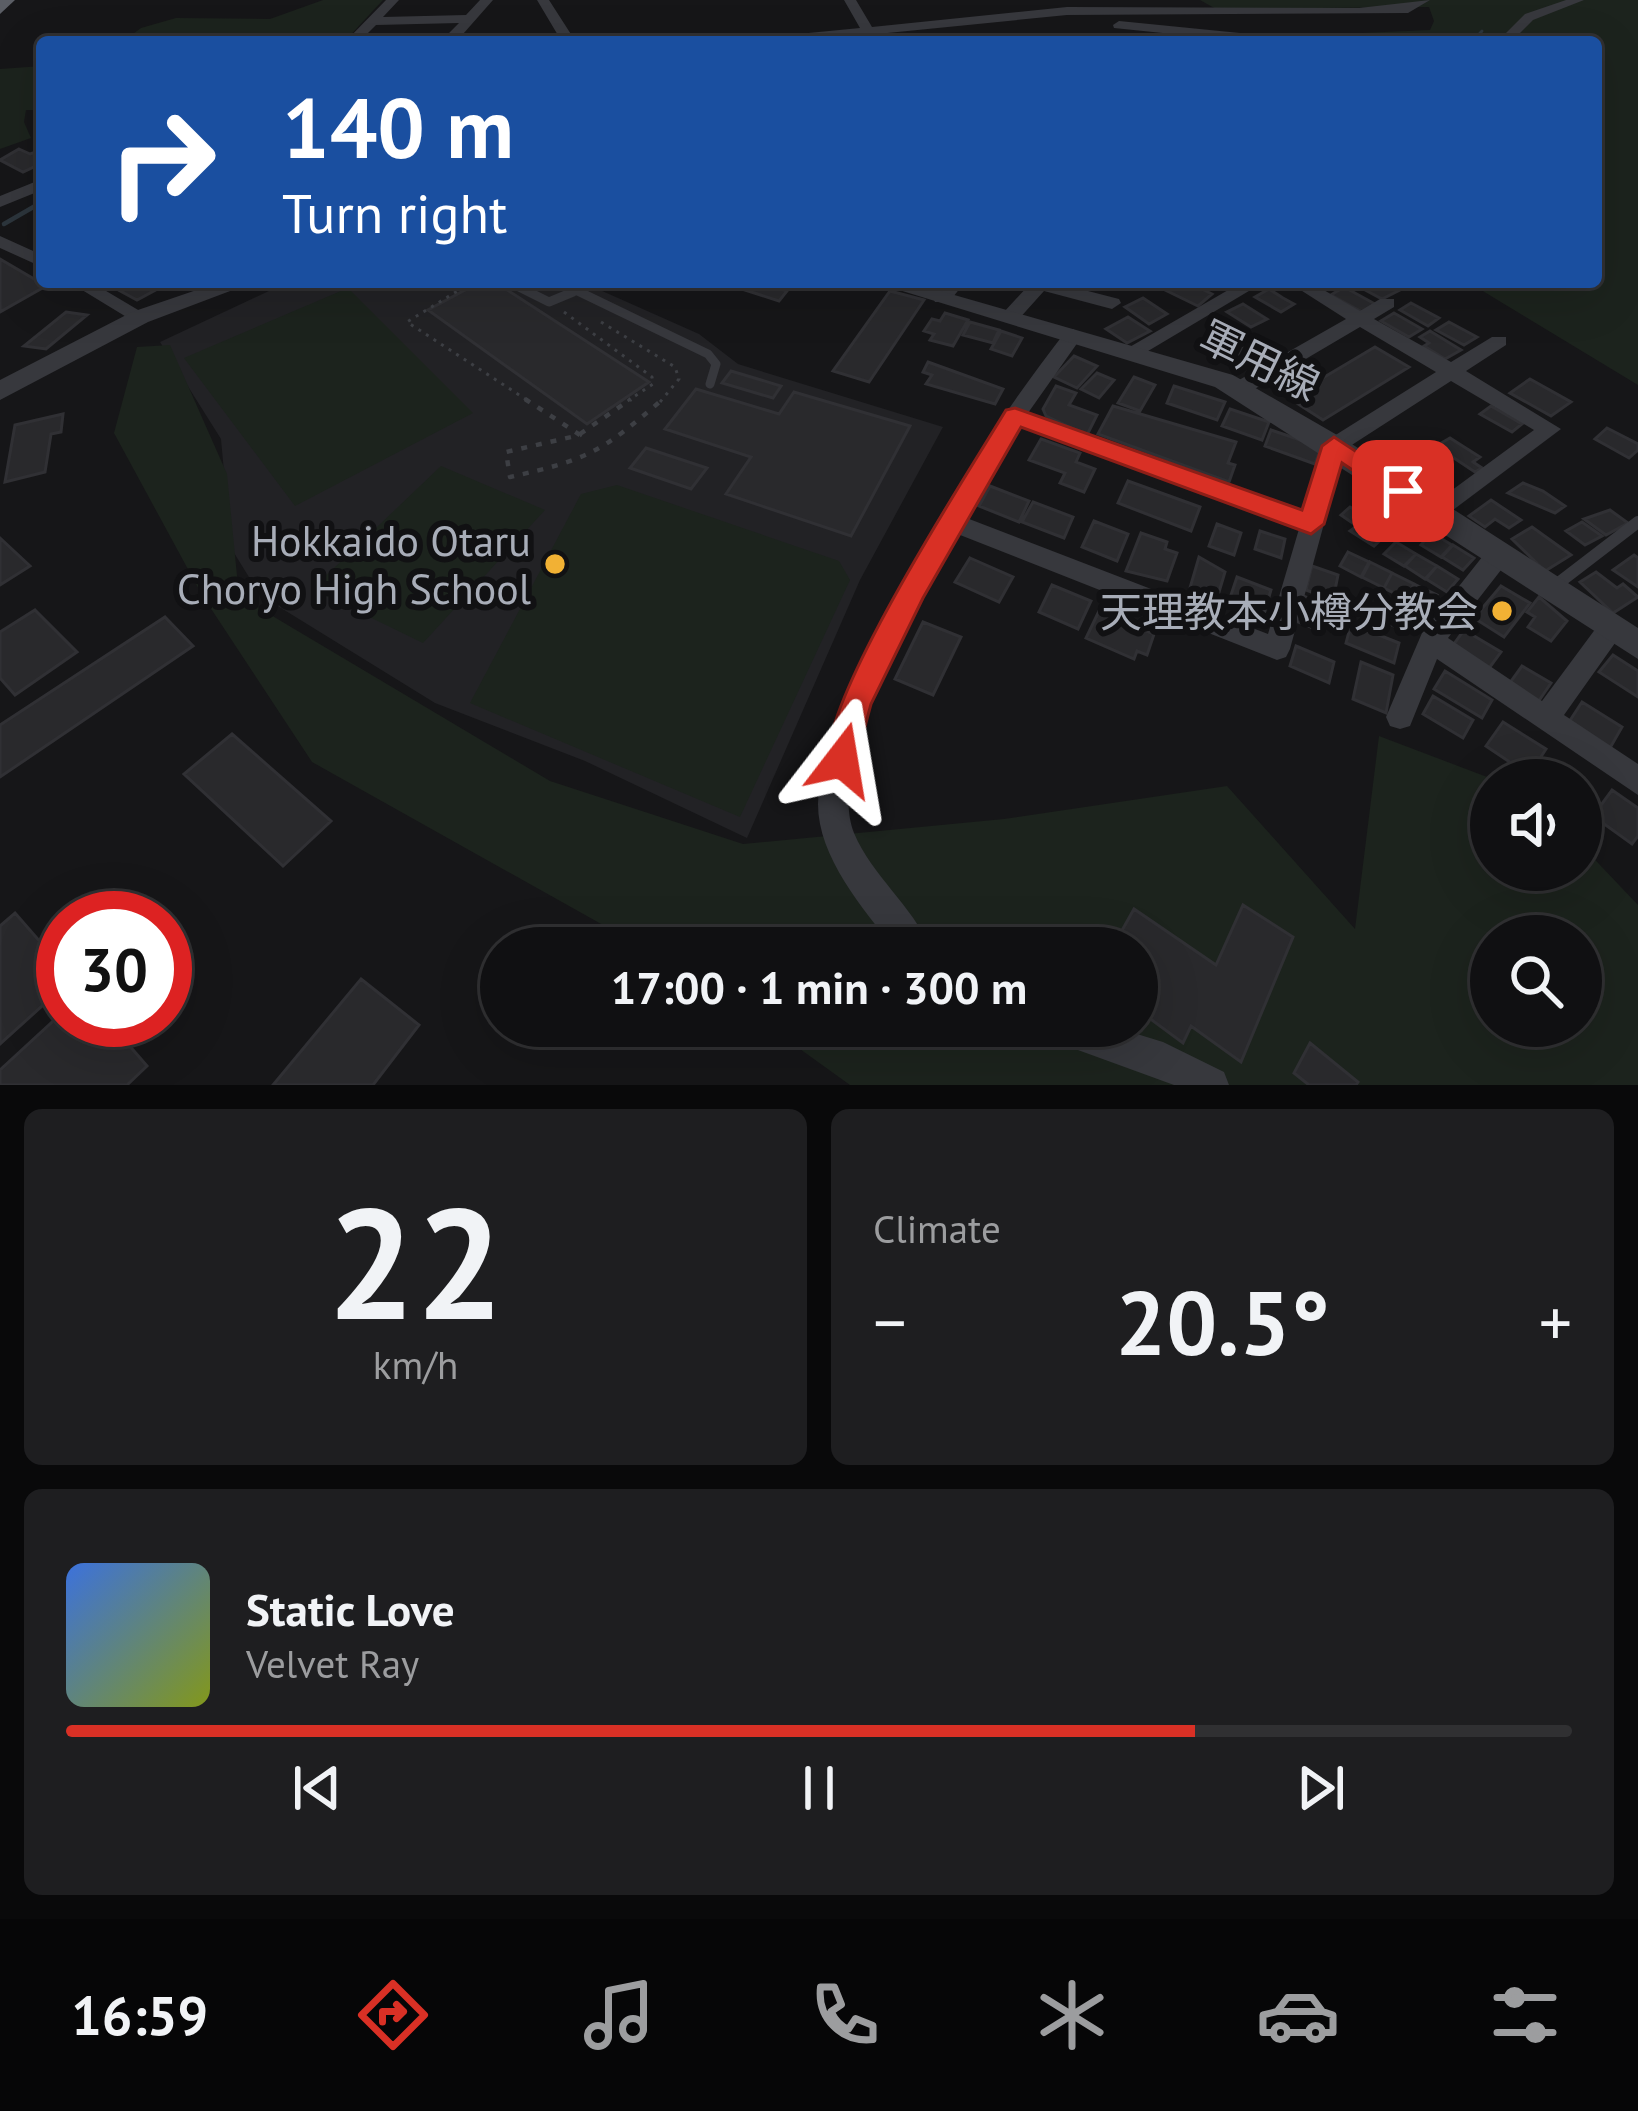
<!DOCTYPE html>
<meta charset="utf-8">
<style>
:root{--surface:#101012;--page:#1e1e20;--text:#f1f3f6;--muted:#9c9d9f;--line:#303032;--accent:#d93025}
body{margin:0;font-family:"PT Sans","Noto Sans JP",sans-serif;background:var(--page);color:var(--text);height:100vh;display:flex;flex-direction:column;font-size:45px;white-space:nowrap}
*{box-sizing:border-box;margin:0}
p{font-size:39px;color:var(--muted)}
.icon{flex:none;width:66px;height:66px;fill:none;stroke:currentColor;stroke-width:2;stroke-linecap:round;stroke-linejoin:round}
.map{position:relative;height:1085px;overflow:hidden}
.panel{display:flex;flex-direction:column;gap:24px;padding:24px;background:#09090a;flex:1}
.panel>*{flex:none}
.top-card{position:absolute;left:36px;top:36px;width:1566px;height:252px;border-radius:12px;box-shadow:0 12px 48px #0002,0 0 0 3px var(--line);background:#1a4fa0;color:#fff;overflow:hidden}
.fabs{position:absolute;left:1470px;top:759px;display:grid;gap:24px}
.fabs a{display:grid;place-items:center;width:132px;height:132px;border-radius:50%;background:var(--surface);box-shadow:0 12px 48px #0002,0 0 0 3px var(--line);font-size:60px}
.speed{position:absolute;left:36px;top:891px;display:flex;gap:24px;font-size:60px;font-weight:700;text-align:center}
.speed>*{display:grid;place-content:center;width:156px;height:156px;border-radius:50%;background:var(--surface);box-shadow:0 12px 48px #0002,0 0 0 3px var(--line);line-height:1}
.speed .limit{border:18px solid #d22;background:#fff;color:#111}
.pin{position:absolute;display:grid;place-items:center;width:102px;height:102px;color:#fff;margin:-51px;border-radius:24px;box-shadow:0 6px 18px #0006}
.me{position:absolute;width:132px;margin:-66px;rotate:14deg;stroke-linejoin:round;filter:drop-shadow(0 0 9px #0008)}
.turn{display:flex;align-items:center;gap:42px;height:252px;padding:0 48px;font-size:54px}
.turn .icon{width:156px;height:156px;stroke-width:2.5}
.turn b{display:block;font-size:84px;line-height:102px}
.big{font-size:90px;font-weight:600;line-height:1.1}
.panel .tile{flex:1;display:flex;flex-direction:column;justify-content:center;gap:18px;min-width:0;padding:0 42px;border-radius:18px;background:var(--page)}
.panel .dial{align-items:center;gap:0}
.dial b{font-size:156px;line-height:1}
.song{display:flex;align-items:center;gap:36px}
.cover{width:144px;height:144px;border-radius:18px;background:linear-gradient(135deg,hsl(220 70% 55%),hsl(70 70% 35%))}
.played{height:12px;border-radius:6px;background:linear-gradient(90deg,var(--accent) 75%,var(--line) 75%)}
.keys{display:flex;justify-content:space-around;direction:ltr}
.heat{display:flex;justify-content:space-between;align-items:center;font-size:66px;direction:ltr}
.panel .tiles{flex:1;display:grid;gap:24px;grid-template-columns:1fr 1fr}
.tile:last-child{grid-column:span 2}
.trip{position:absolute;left:480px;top:927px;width:678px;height:120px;border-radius:60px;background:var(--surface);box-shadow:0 12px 48px #0002,0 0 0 3px var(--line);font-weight:600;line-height:120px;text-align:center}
.tab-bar{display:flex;height:192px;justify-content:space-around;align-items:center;background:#060607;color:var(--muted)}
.tab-bar .icon{width:84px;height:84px}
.tab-bar .current{color:var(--accent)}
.tab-bar b{font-size:54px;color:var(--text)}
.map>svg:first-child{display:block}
.built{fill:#222225}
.green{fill:#1c231d;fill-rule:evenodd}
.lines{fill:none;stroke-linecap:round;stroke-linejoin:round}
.stream-far1{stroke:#2c353c;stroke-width:3}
.stream{stroke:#2c353c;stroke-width:4.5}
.building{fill:#29292c;stroke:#303034;stroke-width:3}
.path-far1{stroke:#3d3f44;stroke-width:3;stroke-dasharray:3 6;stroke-linecap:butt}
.path{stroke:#3d3f44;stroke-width:4.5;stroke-dasharray:6 9;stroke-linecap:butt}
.service-far1{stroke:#37383d;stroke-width:9}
.service{stroke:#37383d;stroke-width:12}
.minor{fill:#37383d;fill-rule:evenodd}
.tertiary{fill:#37383d;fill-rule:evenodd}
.trunk{fill:#5b5e65;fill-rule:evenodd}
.route{fill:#d93025;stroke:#8d1f18;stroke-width:3}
.poi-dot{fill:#f2b134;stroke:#111113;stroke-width:4.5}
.labels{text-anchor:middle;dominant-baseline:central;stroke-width:12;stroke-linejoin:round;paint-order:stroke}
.street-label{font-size:42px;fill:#a8adb8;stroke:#111113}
.poi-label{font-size:42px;fill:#a8adb8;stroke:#111113;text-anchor:end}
</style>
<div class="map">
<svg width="1638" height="1085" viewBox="0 0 1638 1085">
<rect width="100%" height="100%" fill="#161618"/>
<!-- built -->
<path class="built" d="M288,282H582L699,334L738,364L943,427L860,580L747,838L585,761L435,703L260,595L231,548L221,439L160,342Z"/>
<!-- green -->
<path class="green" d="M323,0H383L344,42H122L141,28L176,18L270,19Z
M1200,0H1638V385L1468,282H1596V42H1369L1339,34L1430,30L1434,21L1429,7L1216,9Z
M42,66V110H26L24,122L31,138L0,149V69Z
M348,288L473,413L295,506L184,358Z
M170,345L227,474L239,596L550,781L743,844L1004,819L1227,786L1355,929L1379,736L1495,780H1491V870H1581V845L1638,905V1085H850L768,1026H1137V948H644L312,762L202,595L114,433L137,347ZM1491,936H1581V1026H1491Z
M441,466L545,510L423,643L312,589Z
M617,485L839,561L850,580L740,817L470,703L581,494Z"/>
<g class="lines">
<!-- stream-far1 -->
<path class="stream-far1" d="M1472,42L1482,31"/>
<!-- stream -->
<path class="stream" d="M4,224L42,202"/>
</g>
<!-- building -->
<path class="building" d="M19,149L30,154L42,150V163L23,172L0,160Z
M0,259L46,286L0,312Z
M118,282H155L163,286L137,300L111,286Z
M480,282H495L649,382L587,424L428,310Z
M753,282H760L787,291L779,301L745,290Z
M1169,282H1188L1212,294L1198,306L1161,288Z
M1382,282L1398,291L1382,299L1356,285Z
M1344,287L1375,304L1362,312L1331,295Z
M1269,289L1283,298L1294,304L1281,312L1255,297Z
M890,291L924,300L869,382L833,371Z
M1143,298L1167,314L1149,324L1125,307Z
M1411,303L1439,318L1428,326L1400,310Z
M1243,304L1267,319L1251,327L1227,312Z
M66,312L87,315L46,349L24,346Z
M945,313L968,320L953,346L930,340L934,334L924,331L932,319L940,321Z
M1394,313L1422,329L1409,337L1381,321Z
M1128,317L1150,331L1127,343L1106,329Z
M970,322L999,330L993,343L963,335Z
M1449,322L1477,337L1464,345L1436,330Z
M1001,331L1022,338L1012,356L991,349Z
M1430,331L1461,350L1445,359L1424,346L1429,343L1420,337Z
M1243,340L1262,354L1241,363L1222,349Z
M1375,347L1409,367L1323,420L1289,398Z
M1074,356L1097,366L1077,388L1054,377Z
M928,362L1003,389L995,404L926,384L932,375L923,372Z
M731,371L781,386L773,398L722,383Z
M1097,373L1114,380L1099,398L1081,389Z
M1134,377L1155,385L1140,411L1118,403Z
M1530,379L1571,402L1551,416L1510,393Z
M1056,386L1076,393L1069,405L1097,415L1087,435L1046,416L1043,409Z
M1174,386L1225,402L1217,420L1167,403Z
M696,389L779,414L794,392L910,426L851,536L726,494L751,457L665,429Z
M1113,406L1236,442L1228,463L1235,465L1229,482L1098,434Z
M1491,406L1522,424L1512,432L1480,414Z
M1230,409L1269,422L1262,440L1222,426Z
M63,414L61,432L51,434L45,472L5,482L15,425Z
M1607,428L1638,444V450L1629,458L1595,439Z
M1271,430L1321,447L1315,464L1265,446Z
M1450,438L1480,457L1473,462L1482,468L1475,472L1436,446Z
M1041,439L1080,453L1076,462L1095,469L1084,492L1060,483L1065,473L1029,460Z
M646,448L707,468L691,489L630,468Z
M1128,481L1200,507L1191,531L1118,503Z
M1523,483L1543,491L1565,506L1555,513L1508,493Z
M990,486L1029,501L1019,522L979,506Z
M1491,500L1521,520L1509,528L1495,519L1485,527L1469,516Z
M1033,502L1073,517L1064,538L1022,522Z
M1350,507L1390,531L1374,546L1350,531L1357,526L1341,515Z
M1406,509L1431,527L1416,537L1390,518Z
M1610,510L1628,523L1606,535L1584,519Z
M1094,521L1128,534L1117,561L1082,547Z
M1582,522L1602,536L1585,545L1566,531Z
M1217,524L1241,533L1234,555L1209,546Z
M1532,527L1571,555L1545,571L1512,539Z
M1260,531L1285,539L1281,558L1255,549Z
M1141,533L1167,542L1165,549L1177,553L1167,581L1126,571Z
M1432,533L1452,545L1441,557L1421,545Z
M0,538L30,566L0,585Z
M1396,542L1416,554L1404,566L1384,554Z
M1453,545L1474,558L1463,570L1442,557Z
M1348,552L1369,562L1361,577L1340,566Z
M1416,554L1437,566L1425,579L1405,566Z
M1634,555L1638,558V587L1613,570Z
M1199,557L1225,572L1214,609L1187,598Z
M970,558L1013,577L999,602L955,582Z
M1370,562L1392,573L1384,588L1362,577Z
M1312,566L1338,575L1333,600L1306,590Z
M1437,566L1458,579L1447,592L1426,579Z
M1596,572L1617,588L1623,584L1638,597L1613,613L1580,582Z
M1392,573L1414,584L1406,599L1384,588Z
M1237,577L1271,590L1262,621L1227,607Z
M1414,584L1437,595L1429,611L1407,600Z
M1052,585L1091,601L1078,629L1039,612Z
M1501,586L1530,603L1504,637L1474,618Z
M1303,596L1330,607L1323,632L1296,621Z
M1380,597L1407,609L1400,629L1373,616Z
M1539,597L1567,621L1551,641L1528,627L1535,617L1527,612Z
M35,610L77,652L15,695L0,678V632Z
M1099,611L1154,634L1147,655L1137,651L1134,659L1086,638Z
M165,617L193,646L0,777V725Z
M923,622L961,637L933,695L895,679Z
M1351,624L1399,643L1394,663L1346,643Z
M1464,630L1501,652L1487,671L1451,648Z
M1296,646L1334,662L1329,683L1290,666Z
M1613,655L1638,671V697L1599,672Z
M1361,662L1393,675L1386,713L1353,699Z
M1522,666L1551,683L1538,702L1509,684Z
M1445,671L1492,700L1482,718L1434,689Z
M1433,696L1473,720L1463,738L1423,714Z
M1582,702L1622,727L1610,748L1569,722Z
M1503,722L1546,749L1529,775L1486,746Z
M232,734L331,821L283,866L184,774Z
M1612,790L1638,808V836L1632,844L1593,816Z
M1243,905L1293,937L1241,1062L1191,1026L1183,1043L1137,1009L1138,946L1120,934L1134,909L1216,965Z
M15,913L63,968V987L0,1044V926Z
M361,979L419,1025L373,1085H273Z
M63,1012V1020H107L147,1066L127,1085H0V1070Z
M1310,1043L1358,1082L1356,1085H1309L1294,1073Z"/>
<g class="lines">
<!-- path-far1 -->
<path class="path-far1" d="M472,282L407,322L530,402
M564,312L652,377L653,384L626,402
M601,322L675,367L679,379L660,402"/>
<!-- path -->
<path class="path" d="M525,399L580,435L506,452L510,477C590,459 601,452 663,399
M580,434L631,399"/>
<!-- service-far1 -->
<path class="service-far1" d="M509,282L549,302L573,292
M559,282L708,354L716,364L710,384"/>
<!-- service -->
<path class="service" d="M1552,588L1638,522"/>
<!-- minor -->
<path class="minor" d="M386,0H399L383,17L466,15L480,0H493L456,42H431L446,36L459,23L376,25L359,42H345Z
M537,0H549L576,42H562Z
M844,0H856L872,27L1067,7L1359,8L1430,0L1408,13L1067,15L797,42H751L758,38L860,28Z
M1566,0H1584L1533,20L1511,42H1497L1525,14Z
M1119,21L1250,34L1257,38L1250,42L1114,28L1113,25Z
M1001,34L1036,42H971Z
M42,179V190L0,207V196Z
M0,236L42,255V267L0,248Z
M69,282H91L150,317L147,321H133Z
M946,282H965L949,302H935L933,298Z
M1023,282H1053L1119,299L1121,303L1112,309L1044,291L1017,321H1003V313L1028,286Z
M1242,282H1264L1138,357L1131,358L1121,352Z
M1288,282H1310L1360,311L1380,299H1394V307L1374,319L1451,362L1492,337H1506V345L1466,371L1561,429L1437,522L1429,519L1425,513L1429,507L1534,430L1451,381L1344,450L1290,649L1286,657L1277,660L955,533C918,598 825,760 854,833C872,876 913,906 930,948H894C863,909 818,857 818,804C819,756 842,708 861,665C916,547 986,434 1066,331L1073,329L1083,335L1028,413L1304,512L1326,441L1436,372L1360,327L1246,394H1232L1229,389L1232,384L1346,319ZM1019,426L1299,529L1268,634L964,517Z
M1499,544L1508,547L1511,554L1508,561L1448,638L1542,701L1602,620L1611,617L1620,620L1624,628L1620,636L1564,715L1638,764V795L1437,659L1410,726L1400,729L1390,726L1386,717L1422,633L1490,547Z
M1040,1026H1111L1163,1042L1224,1072L1229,1085H1174L1045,1038Z"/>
<!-- tertiary -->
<path class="tertiary" d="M220,282H254L148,322L0,400V380L132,312Z
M873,282H909L1233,375L1344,439L1638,628V659L1215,387Z"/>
<!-- trunk -->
<path class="trunk" d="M0,0H15L0,14Z"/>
</g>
<!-- route -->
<path class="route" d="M1015,408L1302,510L1322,446L1334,437L1416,491L1403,500L1394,498L1342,463L1324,524L1311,534L1021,427L923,598L871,704L853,771L842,776L830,771C807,719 972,467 1006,410Z"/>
<!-- markers -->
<g class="poi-dot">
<circle cx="555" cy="564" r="12"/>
<circle cx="1502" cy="611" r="12"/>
</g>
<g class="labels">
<!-- street labels -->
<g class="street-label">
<text transform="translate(1260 360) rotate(26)">軍用線</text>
</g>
<!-- poi labels -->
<g class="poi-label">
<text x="531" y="540">Hokkaido Otaru<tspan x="531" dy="48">Choryo High School</tspan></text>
<text x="1478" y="611">天理教本小樽分教会</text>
</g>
</g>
</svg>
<div class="fabs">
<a><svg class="icon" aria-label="sound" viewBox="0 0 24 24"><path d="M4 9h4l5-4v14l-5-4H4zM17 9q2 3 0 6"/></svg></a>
<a><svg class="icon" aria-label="search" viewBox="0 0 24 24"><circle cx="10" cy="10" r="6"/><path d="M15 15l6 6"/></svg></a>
</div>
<div class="speed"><div class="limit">30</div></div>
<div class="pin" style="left:1403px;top:491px;background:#d93025"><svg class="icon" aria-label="arrive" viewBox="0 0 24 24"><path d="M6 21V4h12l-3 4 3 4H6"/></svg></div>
<svg class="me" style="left:842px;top:760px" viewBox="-20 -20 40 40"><path d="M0-17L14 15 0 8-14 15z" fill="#d93025" stroke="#fff" stroke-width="4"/></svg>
<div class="trip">17:00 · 1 min · 300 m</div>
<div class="top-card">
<div class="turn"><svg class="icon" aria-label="right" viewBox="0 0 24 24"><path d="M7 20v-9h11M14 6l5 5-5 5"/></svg><div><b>140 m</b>Turn right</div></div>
</div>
</div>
<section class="panel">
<div class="tiles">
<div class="tile dial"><b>22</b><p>km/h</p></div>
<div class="tile"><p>Climate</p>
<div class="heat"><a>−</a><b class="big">20.5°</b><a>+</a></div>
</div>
<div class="tile">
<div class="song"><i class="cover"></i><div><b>Static Love</b><p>Velvet Ray</p></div></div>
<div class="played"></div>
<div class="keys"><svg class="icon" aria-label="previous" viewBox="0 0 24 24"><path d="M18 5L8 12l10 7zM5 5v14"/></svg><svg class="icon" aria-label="pause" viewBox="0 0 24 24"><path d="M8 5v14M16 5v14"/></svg><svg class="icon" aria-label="next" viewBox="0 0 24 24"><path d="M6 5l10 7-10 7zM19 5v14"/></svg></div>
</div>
</div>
</section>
<nav class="tab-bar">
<b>16:59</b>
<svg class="icon current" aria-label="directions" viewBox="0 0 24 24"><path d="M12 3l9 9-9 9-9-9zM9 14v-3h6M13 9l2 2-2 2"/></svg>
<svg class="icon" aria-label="music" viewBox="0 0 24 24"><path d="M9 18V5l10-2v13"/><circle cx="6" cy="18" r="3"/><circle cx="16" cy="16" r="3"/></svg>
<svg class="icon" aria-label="phone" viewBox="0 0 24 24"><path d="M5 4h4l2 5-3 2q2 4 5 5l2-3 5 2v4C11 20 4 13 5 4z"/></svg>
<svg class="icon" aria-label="climate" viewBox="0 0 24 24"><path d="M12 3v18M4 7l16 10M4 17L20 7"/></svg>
<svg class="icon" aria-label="car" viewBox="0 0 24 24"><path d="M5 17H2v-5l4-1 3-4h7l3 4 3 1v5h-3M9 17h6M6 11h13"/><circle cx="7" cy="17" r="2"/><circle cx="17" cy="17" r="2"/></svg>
<svg class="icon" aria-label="filters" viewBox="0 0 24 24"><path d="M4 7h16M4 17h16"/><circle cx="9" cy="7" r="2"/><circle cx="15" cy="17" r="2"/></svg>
</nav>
